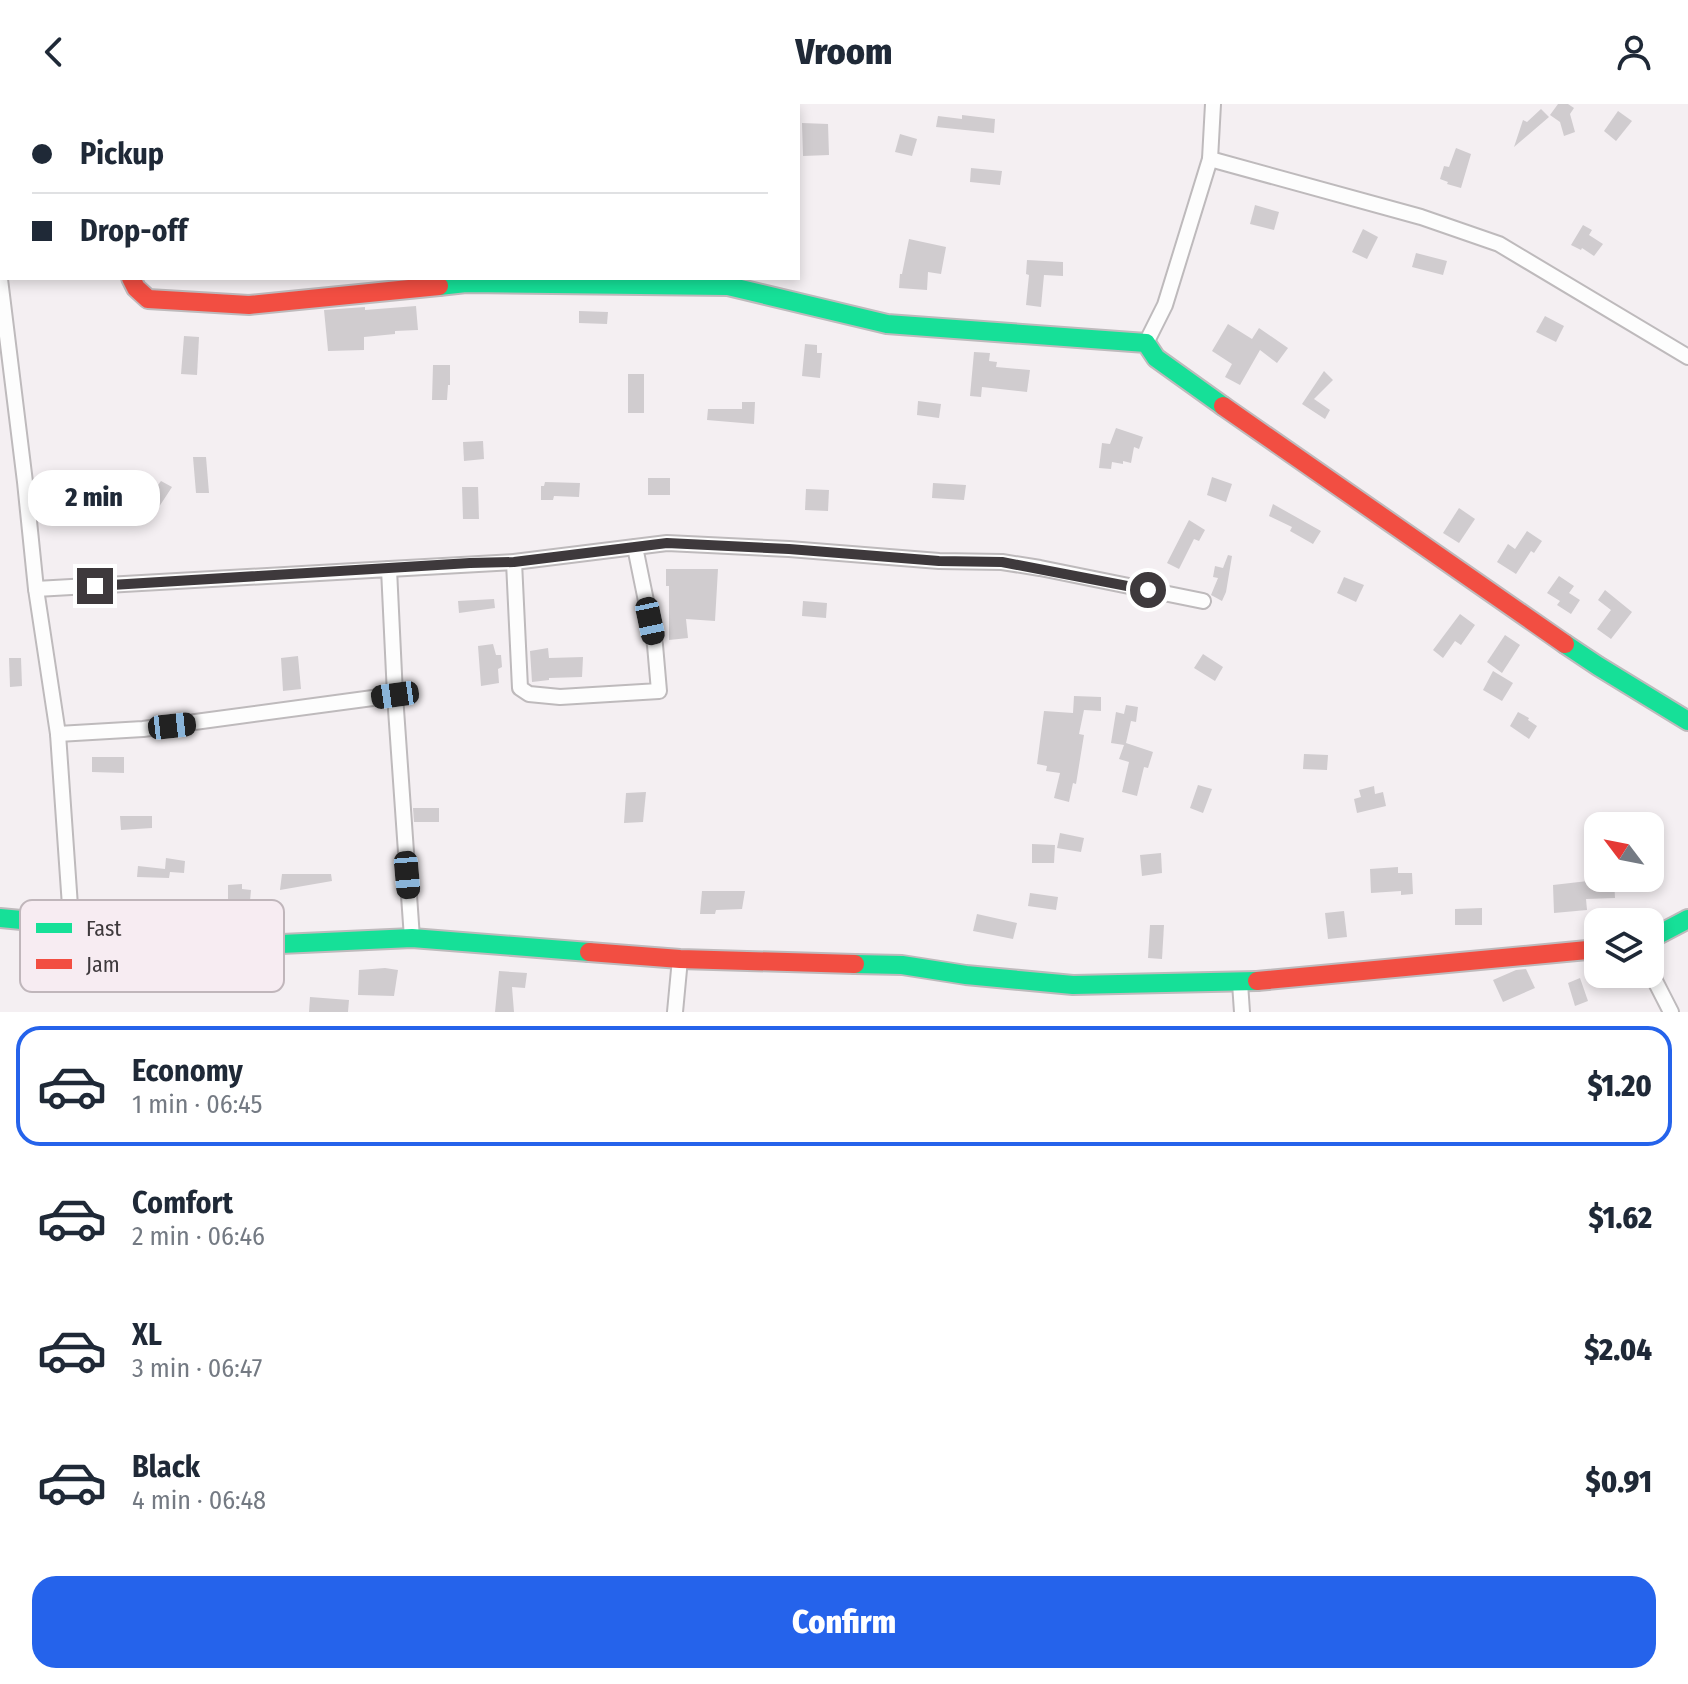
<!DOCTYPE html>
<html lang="en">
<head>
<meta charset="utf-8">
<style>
  :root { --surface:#fff; --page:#f6f6f7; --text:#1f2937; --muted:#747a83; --line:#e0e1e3; --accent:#2563eb }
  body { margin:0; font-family:"Fira Sans Condensed",sans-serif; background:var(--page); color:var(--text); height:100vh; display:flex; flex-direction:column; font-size:30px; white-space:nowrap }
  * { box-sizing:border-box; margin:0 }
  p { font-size:26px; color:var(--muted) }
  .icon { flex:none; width:44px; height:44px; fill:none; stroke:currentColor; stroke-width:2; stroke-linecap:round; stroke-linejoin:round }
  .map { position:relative; height:908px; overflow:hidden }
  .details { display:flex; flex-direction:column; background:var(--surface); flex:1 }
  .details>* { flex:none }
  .top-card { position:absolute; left:0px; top:0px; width:800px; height:176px; box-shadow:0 4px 12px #0003; display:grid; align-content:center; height:176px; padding:0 32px; background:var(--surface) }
  .needle { width:52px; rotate:302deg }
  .tools { position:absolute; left:1584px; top:708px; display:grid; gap:16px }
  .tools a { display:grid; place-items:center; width:80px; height:80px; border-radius:16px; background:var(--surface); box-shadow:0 4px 12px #0003; font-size:40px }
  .end { position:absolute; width:36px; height:36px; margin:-18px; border:10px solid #3e393c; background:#fff; box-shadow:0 0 0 4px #fff }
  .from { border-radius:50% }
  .bubble { position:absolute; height:56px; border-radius:24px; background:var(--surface); box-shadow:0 4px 12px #0003; font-size:26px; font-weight:800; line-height:56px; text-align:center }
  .car { position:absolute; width:24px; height:48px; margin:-24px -12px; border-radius:10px; box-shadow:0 0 6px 2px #0007; background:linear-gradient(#222 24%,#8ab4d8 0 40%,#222 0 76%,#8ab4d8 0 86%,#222 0) }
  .top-card b { display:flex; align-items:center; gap:28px; height:76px; font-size:30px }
  .top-card b+b { border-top:2px solid var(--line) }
  .top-card i { width:20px; height:20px; background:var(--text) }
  ul { padding:14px 0 0; list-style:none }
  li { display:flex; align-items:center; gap:24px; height:120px; margin:0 16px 12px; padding:0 16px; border:4px solid transparent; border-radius:24px }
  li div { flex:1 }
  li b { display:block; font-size:30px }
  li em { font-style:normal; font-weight:800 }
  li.selected { border-color:var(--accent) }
  li>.icon { width:72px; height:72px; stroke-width:1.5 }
  .cta { display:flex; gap:16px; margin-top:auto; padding:16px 32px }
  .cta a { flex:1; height:92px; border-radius:24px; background:var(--accent); color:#fff; font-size:32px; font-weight:800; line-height:92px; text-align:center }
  header { display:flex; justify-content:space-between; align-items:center; height:104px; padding:0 32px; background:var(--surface); font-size:36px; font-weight:800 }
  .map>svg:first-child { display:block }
</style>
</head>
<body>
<header><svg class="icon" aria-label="back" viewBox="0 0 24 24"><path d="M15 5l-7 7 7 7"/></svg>Vroom<svg class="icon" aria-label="person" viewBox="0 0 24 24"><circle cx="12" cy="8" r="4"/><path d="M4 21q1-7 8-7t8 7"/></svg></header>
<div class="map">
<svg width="1688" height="908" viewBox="0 0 1688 908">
  <rect width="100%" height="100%" fill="#f4eff2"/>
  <!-- building -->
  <g fill="#d0cccf">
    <polygon points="1558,0 1568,0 1574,4 1570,10 1575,28 1564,32 1560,18 1550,11"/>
    <polygon points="1541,5 1549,13 1514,43 1523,16 1527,18"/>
    <polygon points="1618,7 1632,17 1616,37 1604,27"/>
    <polygon points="962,11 995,15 994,29 936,23 938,12 962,15"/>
    <polygon points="802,19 828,20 829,51 803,52"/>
    <polygon points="900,30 917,35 912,52 895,48"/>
    <polygon points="1456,44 1471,50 1461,84 1447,80 1448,78 1440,75 1444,62 1449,63"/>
    <polygon points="971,64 1002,67 1000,81 970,78"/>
    <polygon points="1255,101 1279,108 1274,126 1250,120"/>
    <polygon points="1583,121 1592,126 1589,131 1603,140 1594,152 1582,144 1581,146 1571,141"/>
    <polygon points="1363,125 1378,133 1367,155 1352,148"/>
    <polygon points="909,135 946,143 941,170 928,168 927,186 899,184 900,170 902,170"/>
    <polygon points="1416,149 1447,157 1443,171 1412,163"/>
    <polygon points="1027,156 1063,158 1063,172 1044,171 1041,203 1026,201 1029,171 1026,170"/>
    <polygon points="416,202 418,226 395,227 395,230 364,233 364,246 328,247 324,206 365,203 365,206"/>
    <polygon points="579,207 608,208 607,220 579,219"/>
    <polygon points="1545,212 1564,222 1556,238 1536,228"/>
    <polygon points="1228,220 1252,235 1259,224 1288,244 1277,259 1260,246 1240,281 1225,273 1232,260 1212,247"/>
    <polygon points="184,232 199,233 197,271 181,270"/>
    <polygon points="805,240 817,241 817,249 822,249 820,274 802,272"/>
    <polygon points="974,248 990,249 989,257 997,258 996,263 1030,266 1027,288 982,283 981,293 970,292"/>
    <polygon points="433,261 450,261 450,281 448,281 447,296 432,296"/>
    <polygon points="1324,267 1333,276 1314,295 1330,306 1325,315 1302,300"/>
    <rect x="628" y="270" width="16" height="39"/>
    <polygon points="918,297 941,300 939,314 917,311"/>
    <polygon points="742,298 755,298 754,320 707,316 708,305 742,305"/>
    <polygon points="1116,324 1143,333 1139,345 1134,343 1131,359 1123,357 1123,360 1112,358 1111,365 1099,364 1102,339 1110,340"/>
    <polygon points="483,337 484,355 464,357 463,338"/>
    <polygon points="193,353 206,353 209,389 196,389"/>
    <polygon points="1212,373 1232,380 1226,398 1207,391"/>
    <rect x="648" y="374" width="22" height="17"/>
    <polygon points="161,377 172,383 153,412 139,404 152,381 158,381"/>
    <polygon points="545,378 580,379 579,393 554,392 553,396 541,396 541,382 544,382"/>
    <polygon points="933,379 966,381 964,396 932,394"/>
    <polygon points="462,383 478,383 479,415 463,415"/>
    <polygon points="806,385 829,386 828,407 805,406"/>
    <polygon points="1273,400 1321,427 1313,440 1290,427 1292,423 1269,412"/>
    <polygon points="1459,404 1475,415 1459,439 1443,429"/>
    <polygon points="1189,416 1205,426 1199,437 1194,435 1179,465 1167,459"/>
    <polygon points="1527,427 1542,437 1534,449 1531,447 1516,470 1497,458 1508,440 1515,445"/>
    <polygon points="1228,451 1232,452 1226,488 1222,497 1211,491 1218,474 1213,473 1215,462 1223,464"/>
    <polygon points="666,465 718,465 715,517 686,515 688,534 669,536 669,482 666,482"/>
    <polygon points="1559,472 1574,482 1569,489 1580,496 1571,510 1557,501 1560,497 1547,489"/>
    <polygon points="1344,473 1364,481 1356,498 1337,489"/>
    <polygon points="1605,486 1632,508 1611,535 1597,525 1611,506 1598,496"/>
    <polygon points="494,495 495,504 459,509 458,497"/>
    <polygon points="803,497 827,499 826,514 802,512"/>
    <polygon points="1460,510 1475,521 1461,541 1455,537 1443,554 1433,546"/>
    <polygon points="1505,531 1520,541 1502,569 1487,558"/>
    <polygon points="493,540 496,551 501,551 502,563 498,565 499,579 481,582 478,542"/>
    <polygon points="548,544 549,554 583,553 582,573 549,574 549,576 532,578 530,547"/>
    <polygon points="1203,550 1223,563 1215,577 1194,564"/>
    <polygon points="298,552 301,585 283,587 281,554"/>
    <polygon points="9,554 21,554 22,582 10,583"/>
    <polygon points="1493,567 1513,579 1502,597 1483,586"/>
    <polygon points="1074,592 1101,593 1101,607 1084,606 1079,630 1084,631 1076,680 1073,679 1069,698 1054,694 1060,669 1046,667 1047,662 1037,660 1044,607 1073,609"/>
    <polygon points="1126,601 1138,603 1136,618 1131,617 1126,639 1153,648 1148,664 1144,663 1137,692 1122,688 1129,658 1119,655 1124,641 1111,639 1116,608 1124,610"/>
    <polygon points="1518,608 1529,614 1528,616 1537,622 1529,635 1510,622"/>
    <polygon points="1304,650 1328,651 1327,666 1303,665"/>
    <polygon points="92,653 124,653 124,669 92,668"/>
    <polygon points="1198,681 1212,685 1203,709 1190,704"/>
    <polygon points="1374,682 1375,690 1383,688 1386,702 1357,709 1354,695 1361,693 1359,686"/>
    <polygon points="646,688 643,718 624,719 626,689"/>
    <polygon points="413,704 439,704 439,718 414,718"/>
    <polygon points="120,712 152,712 152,724 121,726"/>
    <polygon points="1060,729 1084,734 1081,748 1057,744"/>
    <polygon points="1032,740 1055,741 1054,759 1032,759"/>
    <polygon points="1161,749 1162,769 1142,772 1140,751"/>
    <polygon points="166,754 185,757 184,769 170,768 169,774 137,773 138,762 165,765"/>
    <polygon points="1398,763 1398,769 1412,769 1413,790 1401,791 1401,787 1371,789 1370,765"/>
    <polygon points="282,770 331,770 332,777 280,786"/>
    <polygon points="1614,774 1615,794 1586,795 1587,806 1554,809 1553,781"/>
    <polygon points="242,780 242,785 251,786 250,797 228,797 228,781"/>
    <polygon points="702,787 745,787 742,805 716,806 715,810 700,810"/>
    <polygon points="1030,789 1058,793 1056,806 1028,802"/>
    <polygon points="1482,804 1482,821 1455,821 1455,805"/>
    <polygon points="1344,807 1347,833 1328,835 1325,809"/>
    <polygon points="977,810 1017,819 1013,835 973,827"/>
    <polygon points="1150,821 1164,821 1162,855 1148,854"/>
    <polygon points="385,864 398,866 394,892 358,891 359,866"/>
    <polygon points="1526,865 1535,884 1503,898 1493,876 1516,866"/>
    <polygon points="499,867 527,869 525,884 512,883 514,908 495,908"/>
    <polygon points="1580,874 1588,897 1575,902 1568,879"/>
    <polygon points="310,893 349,896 348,908 309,908"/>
  </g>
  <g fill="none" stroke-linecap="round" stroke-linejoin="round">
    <defs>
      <g id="street">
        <polyline points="1213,0 1210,55 1421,113 1499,140 1688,253"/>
        <polyline points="137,2 137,0"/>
        <polyline points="0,175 25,378 36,485 58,630 70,802 64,825"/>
        <polyline points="1146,239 1165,201 1210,55"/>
        <polyline points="514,458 520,584 529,590 560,593 659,587 655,541 635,443"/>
        <polyline points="389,465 514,458 667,439 789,445 939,457 1002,458 1040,464 1203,497"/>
        <polyline points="36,485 389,465 395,591 143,625 58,630"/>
        <polyline points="395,591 412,834"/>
        <polyline points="1650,867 1671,908"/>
        <polyline points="1240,879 1242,908"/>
        <polyline points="675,908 680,855"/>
      </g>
      <g id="fast">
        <polyline points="439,182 466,179 728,182 887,220 1146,239 1156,254 1223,302"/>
        <polyline points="1565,540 1598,562 1688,617"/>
        <polyline points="0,814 32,817 64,825 94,838 131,847 412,834 589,848"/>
        <polyline points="1650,835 1688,815"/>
        <polyline points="855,860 902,861 966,871 1073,881 1257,877"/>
      </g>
      <g id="jam">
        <polyline points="131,174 136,184 148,195 249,201 439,182"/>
        <polyline points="1223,302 1565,540"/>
        <polyline points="589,848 680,855 855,860"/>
        <polyline points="1257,877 1598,845"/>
      </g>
    </defs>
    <!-- street casing -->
    <use href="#street" stroke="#bebabc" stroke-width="18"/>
    <!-- fast casing -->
    <use href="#fast" stroke="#bebabc" stroke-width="22"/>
    <!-- jam casing -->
    <use href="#jam" stroke="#bebabc" stroke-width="22"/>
    <!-- street -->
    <use href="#street" stroke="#fdfdfd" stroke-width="14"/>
    <!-- fast -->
    <use href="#fast" stroke="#16e098" stroke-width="18"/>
    <!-- jam -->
    <use href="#jam" stroke="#f24e42" stroke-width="18"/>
  </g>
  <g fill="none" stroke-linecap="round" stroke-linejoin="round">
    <!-- route -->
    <polyline stroke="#3e393c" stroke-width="10" points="95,482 470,459 514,458 667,439 789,445 939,457 1002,458 1148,486"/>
  </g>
  <!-- legend -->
  <rect x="20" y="796" width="264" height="92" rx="12" fill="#f7ecf2" stroke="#c0b6bb" stroke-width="2"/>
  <rect x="36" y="819" width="36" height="10" fill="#16e098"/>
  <rect x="36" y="855" width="36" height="10" fill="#f24e42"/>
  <g font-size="22" fill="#3e393c">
    <text x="86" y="832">Fast</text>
    <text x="86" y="868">Jam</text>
  </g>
</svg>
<div class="tools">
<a><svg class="needle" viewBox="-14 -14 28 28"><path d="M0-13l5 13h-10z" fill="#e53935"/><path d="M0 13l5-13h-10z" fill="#747a83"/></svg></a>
<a><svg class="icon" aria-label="layers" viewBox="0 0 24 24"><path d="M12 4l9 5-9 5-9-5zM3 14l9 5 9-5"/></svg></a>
</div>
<i class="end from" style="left:1148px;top:486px"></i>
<i class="end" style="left:95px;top:482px"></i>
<div class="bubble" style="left:28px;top:366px;width:132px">2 min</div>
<i class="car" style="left:650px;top:517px;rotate:168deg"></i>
<i class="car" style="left:395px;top:591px;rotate:262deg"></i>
<i class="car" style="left:172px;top:622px;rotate:84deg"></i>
<i class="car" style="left:407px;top:771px;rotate:175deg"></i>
<div class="top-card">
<b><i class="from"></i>Pickup</b>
<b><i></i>Drop-off</b>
</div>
</div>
<section class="details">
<ul>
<li class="selected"><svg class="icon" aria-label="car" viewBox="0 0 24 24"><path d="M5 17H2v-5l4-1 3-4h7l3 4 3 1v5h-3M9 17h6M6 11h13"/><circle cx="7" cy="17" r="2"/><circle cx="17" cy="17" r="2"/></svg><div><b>Economy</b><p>1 min · 06:45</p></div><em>$1.20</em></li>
<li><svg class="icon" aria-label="car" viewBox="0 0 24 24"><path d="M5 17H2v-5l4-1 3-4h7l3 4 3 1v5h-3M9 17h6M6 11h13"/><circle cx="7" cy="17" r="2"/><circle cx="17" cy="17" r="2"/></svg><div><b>Comfort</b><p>2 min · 06:46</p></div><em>$1.62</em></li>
<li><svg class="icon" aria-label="car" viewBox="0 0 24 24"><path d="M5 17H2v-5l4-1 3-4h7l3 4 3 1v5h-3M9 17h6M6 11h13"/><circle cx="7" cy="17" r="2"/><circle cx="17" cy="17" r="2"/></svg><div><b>XL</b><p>3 min · 06:47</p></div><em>$2.04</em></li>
<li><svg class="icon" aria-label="car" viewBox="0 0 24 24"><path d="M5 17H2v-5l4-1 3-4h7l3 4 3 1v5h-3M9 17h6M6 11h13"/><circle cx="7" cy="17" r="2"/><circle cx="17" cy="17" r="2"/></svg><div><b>Black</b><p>4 min · 06:48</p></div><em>$0.91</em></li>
</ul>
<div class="cta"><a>Confirm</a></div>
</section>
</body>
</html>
